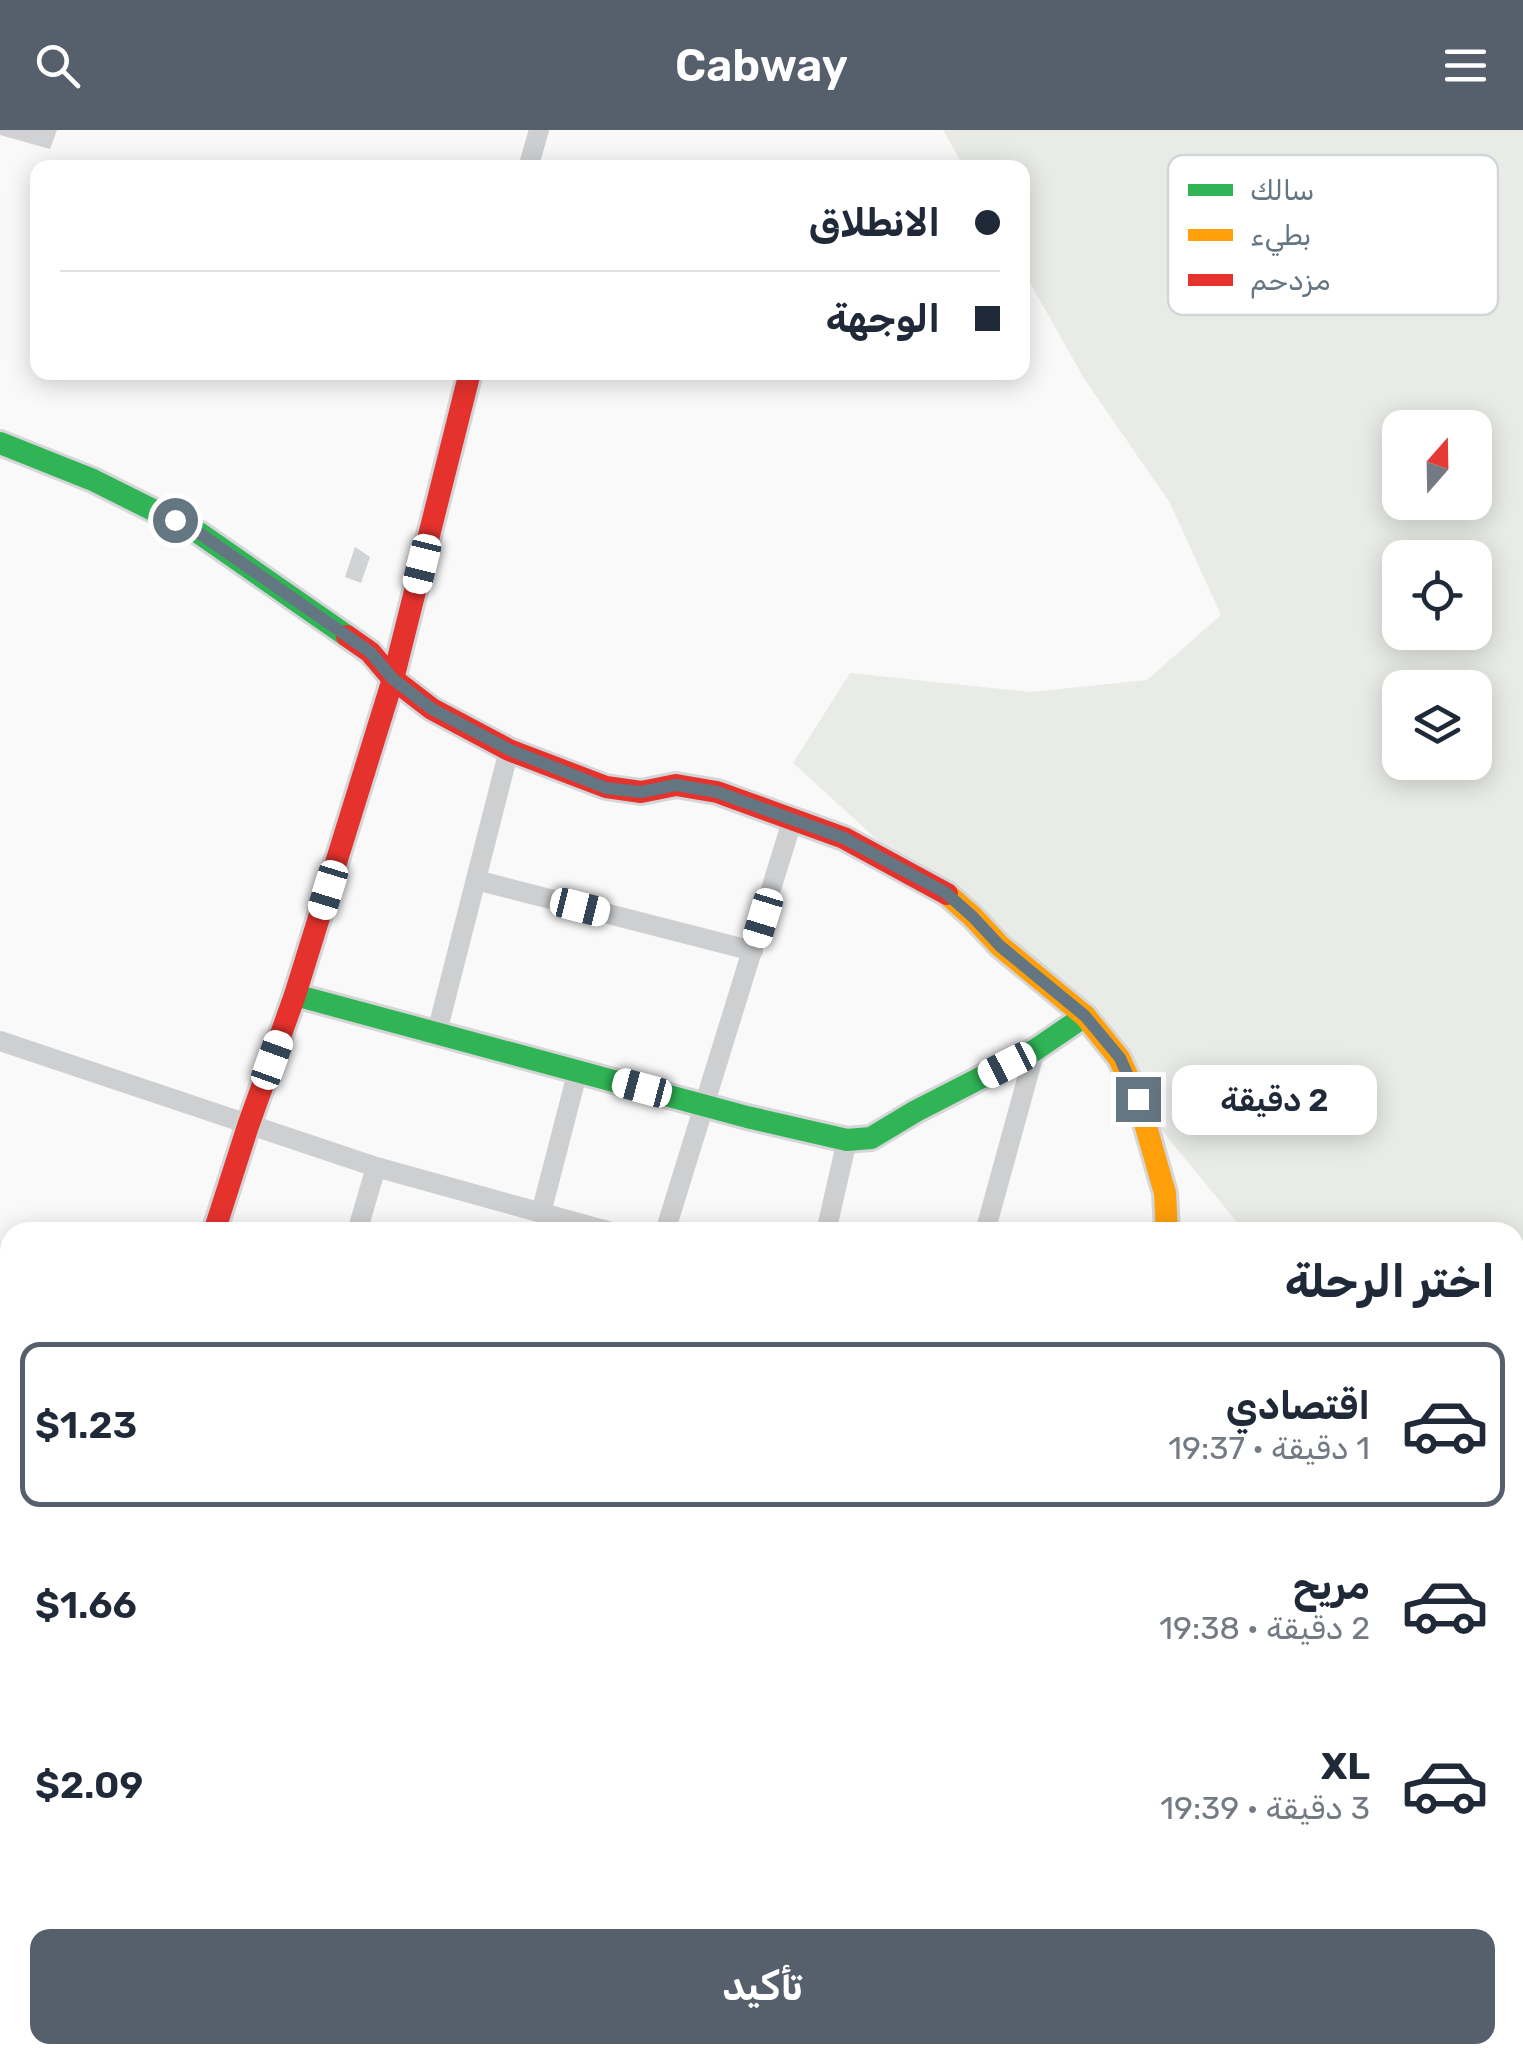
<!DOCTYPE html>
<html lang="ar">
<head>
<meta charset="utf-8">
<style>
  :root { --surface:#fff; --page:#f6f6f7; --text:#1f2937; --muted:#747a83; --line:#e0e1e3; --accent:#56606c }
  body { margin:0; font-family:Rubik,"Noto Sans Arabic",sans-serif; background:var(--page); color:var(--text); direction:rtl; height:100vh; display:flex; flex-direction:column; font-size:38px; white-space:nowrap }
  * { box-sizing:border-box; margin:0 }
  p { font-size:32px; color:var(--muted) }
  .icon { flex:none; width:55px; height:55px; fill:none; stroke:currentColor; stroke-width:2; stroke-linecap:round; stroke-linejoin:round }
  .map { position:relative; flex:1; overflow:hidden; direction:ltr }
  .sheet { position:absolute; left:0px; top:1092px; width:1525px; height:842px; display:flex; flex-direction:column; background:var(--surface); border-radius:30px 30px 0 0; box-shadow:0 5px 25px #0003; direction:rtl }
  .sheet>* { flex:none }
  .hud { position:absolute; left:30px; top:30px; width:1000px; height:220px; border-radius:20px; box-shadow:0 5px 25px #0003; direction:rtl; display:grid; align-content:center; height:220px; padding:0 30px; background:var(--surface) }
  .needle { width:65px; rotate:20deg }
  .tools { position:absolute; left:1382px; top:280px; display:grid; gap:20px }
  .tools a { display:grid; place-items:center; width:110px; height:110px; border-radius:20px; background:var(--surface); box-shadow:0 5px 25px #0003; font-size:50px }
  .end { position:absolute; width:45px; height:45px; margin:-22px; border:12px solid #657683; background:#fff; box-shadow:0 0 0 5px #fff }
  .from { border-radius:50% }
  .bubble { position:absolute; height:70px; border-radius:20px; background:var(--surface); box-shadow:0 5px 25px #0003; font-size:32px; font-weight:600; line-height:70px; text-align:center; direction:rtl }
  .car { position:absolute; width:30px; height:60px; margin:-30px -15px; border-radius:12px; box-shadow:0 0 8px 2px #0007; background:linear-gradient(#fff 24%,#345 0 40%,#fff 0 76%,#345 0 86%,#fff 0) }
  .hud b { display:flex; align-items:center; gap:35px; height:95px; font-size:38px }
  .hud b+b { border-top:2px solid var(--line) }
  .hud i { width:25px; height:25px; background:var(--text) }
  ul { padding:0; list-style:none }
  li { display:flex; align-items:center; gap:30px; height:165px; margin:0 20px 15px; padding:0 10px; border:5px solid transparent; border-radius:20px }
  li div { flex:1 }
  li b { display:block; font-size:38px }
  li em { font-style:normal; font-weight:600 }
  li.on { border-color:var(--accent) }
  li>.icon { width:90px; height:90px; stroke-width:1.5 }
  h2 { padding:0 30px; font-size:45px; line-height:120px }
  .primary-button { display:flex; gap:20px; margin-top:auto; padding:20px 30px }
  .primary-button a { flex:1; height:115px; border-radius:20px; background:var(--accent); color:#fff; font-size:40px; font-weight:600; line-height:115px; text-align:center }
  header { display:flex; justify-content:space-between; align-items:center; height:130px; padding:0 30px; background:var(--accent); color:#fff; font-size:45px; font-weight:600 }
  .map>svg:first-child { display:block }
</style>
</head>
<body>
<header><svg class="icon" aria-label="menu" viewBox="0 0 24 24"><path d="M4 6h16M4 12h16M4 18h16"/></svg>Cabway<svg class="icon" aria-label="search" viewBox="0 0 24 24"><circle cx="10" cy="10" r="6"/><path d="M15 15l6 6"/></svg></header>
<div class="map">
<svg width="1523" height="1934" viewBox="0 0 1523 1934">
  <rect width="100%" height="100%" fill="#f9f9f9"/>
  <!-- green -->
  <path fill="#e8ebe6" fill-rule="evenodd" d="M943,0h580v1934h-165l2,-7 -4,-2h159v-823h-270l-184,-225 -268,-244 57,-90 180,19 117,-12 74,-65 -51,-112 -87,-126 -60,-107 -1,-102 -58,-1zM1400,298h75v74h-75zM1400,428h75v74h-75zM1400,558h75v74h-75z"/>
  <!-- building -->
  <g fill="#d0d2d3">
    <polygon points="0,0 57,0 50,19 0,5"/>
    <polygon points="355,417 370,427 361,453 345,447"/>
  </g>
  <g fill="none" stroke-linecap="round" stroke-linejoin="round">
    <defs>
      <g id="fast">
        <polyline points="0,313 93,350 199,403 347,506"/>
        <polyline points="295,865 747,987 847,1010 871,1008 916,981 1035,920 1085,886"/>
      </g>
      <polyline id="slow" points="947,764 973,787 1000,816 1085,886 1119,928 1138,969 1165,1063 1167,1102"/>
      <g id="jam">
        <polyline points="347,506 370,522 393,549 432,579 509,620 606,657 641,662 676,655 717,662 844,708 947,764"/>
        <polyline points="214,1102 248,996 295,865 393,549 470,242"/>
      </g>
    </defs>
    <!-- fast casing -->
    <use href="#fast" stroke="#d5d6d7" stroke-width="28"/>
    <!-- slow casing -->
    <use href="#slow" stroke="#d5d6d7" stroke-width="28"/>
    <!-- jam casing -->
    <use href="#jam" stroke="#d5d6d7" stroke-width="28"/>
    <!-- street -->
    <g stroke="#cecfd0" stroke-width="20">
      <polyline points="528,38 539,0"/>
      <polyline points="476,750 753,821"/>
      <polyline points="437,902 509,620"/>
      <polyline points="0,911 376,1037 611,1102"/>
      <polyline points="541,1083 578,940"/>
      <polyline points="357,1102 376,1037"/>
      <polyline points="665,1102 793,688"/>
      <polyline points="826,1102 847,1010"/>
      <polyline points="985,1102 1035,920"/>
      <polyline points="0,1340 10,1349"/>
      <polyline points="0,1412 10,1414"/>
      <polyline points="0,1596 10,1601"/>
      <polyline points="1515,1654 1523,1654"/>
      <polyline points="1515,1693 1523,1703"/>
      <polyline points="0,1749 10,1719"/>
      <polyline points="0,1858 10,1859"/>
      <polyline points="302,1925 334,1934"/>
      <polyline points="692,1925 693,1934"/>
      <polyline points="881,1934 884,1925"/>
    </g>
    <!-- fast -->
    <use href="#fast" stroke="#30b455" stroke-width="22"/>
    <!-- slow -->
    <use href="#slow" stroke="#ff9f0a" stroke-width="22"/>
    <!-- jam -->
    <use href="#jam" stroke="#e5322d" stroke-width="22"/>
  </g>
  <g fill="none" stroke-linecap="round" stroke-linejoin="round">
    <!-- route -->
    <polyline stroke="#657683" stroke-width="12" points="175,390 199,403 370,522 393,549 432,579 510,620 606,658 641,662 676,655 717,662 844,708 946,763 973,787 1000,816 1085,886 1120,928 1138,969"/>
  </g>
  <!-- legend -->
  <rect x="1168" y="25" width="330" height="160" rx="15" fill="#fff" stroke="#d1d6da" stroke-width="2.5"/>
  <rect x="1188" y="54" width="45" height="12" fill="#30b455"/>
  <rect x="1188" y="99" width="45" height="12" fill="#ff9f0a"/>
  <rect x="1188" y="144" width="45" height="12" fill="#e5322d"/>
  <g font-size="28" fill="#657683">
    <text x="1250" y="70">سالك</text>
    <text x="1250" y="115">بطيء</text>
    <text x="1250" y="160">مزدحم</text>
  </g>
</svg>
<div class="tools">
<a><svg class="needle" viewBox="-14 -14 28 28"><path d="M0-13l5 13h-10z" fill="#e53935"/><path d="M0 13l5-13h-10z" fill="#747a83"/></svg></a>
<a><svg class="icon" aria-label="locate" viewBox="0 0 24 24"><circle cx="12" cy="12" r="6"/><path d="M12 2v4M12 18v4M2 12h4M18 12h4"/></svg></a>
<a><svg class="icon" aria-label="layers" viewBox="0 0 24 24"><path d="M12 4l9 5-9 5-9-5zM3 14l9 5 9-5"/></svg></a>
</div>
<i class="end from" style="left:175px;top:390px"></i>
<i class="end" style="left:1138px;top:969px"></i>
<div class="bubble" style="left:1172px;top:935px;width:205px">2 دقيقة</div>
<i class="car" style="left:422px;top:434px;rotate:194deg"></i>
<i class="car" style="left:328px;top:760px;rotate:197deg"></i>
<i class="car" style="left:580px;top:777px;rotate:104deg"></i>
<i class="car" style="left:763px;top:788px;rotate:197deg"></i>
<i class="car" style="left:272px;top:930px;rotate:20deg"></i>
<i class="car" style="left:1007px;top:935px;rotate:243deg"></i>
<i class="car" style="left:642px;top:958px;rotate:285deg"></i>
<div class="hud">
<b><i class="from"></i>الانطلاق</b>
<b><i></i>الوجهة</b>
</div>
<section class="sheet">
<h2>اختر الرحلة</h2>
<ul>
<li class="on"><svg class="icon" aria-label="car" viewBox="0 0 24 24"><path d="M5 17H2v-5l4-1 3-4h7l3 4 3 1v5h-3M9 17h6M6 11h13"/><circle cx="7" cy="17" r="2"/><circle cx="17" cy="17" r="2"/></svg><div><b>اقتصادي</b><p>1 دقيقة · 19:37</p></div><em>$1.23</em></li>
<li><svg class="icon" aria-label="car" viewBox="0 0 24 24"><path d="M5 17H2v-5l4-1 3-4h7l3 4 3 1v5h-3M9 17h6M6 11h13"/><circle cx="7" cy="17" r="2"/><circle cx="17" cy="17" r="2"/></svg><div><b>مريح</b><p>2 دقيقة · 19:38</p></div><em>$1.66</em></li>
<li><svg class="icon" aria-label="car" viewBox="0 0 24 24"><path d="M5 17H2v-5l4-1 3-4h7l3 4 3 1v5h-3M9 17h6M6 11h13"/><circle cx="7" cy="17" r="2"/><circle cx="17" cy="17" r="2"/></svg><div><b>XL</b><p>3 دقيقة · 19:39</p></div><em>$2.09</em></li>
</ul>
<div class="primary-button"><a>تأكيد</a></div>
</section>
</div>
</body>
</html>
